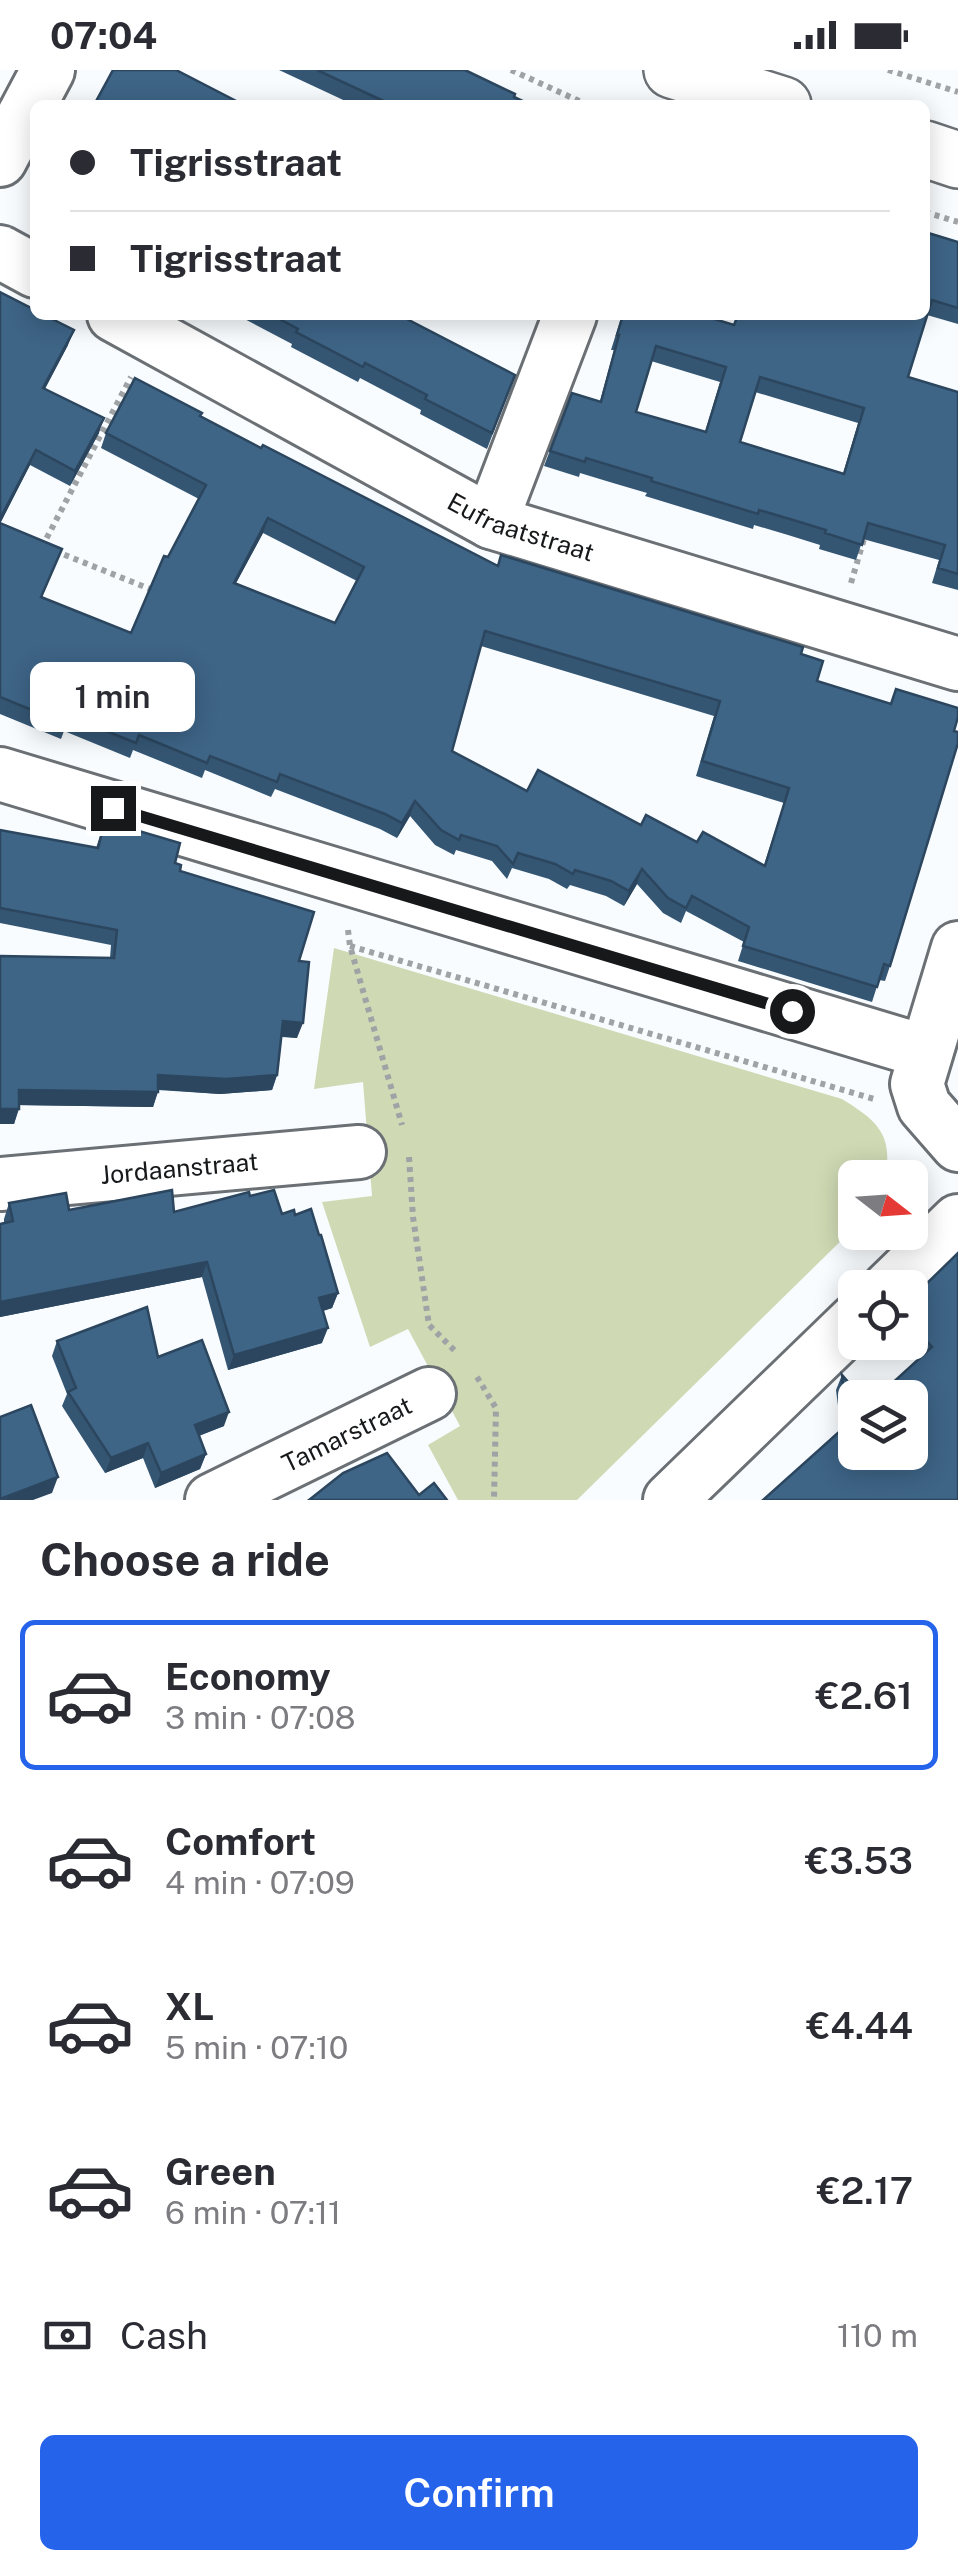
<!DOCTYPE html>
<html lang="en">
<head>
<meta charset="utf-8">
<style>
  :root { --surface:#fff; --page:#f7f7f7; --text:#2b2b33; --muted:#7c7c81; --line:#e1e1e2; --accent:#2563eb }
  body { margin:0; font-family:"Public Sans",sans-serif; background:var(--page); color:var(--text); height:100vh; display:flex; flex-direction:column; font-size:38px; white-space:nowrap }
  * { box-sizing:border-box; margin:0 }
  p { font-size:32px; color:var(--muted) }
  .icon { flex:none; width:55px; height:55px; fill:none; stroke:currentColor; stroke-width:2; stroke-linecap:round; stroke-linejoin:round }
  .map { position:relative; height:1430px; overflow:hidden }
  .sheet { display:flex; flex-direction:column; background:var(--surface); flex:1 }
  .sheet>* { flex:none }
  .guide { position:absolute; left:30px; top:30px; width:900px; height:220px; border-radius:15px; box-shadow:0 5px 25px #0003; display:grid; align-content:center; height:220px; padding:0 40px; background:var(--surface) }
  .needle { width:65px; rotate:107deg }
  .controls { position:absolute; left:838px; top:1090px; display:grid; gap:20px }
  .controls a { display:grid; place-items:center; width:90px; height:90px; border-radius:15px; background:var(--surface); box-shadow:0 5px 25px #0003; font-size:50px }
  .end { position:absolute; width:45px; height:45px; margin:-22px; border:12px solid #16181a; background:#fff; box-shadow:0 0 0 5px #fff }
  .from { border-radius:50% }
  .bubble { position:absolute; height:70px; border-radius:15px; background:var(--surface); box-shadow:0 5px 25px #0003; font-size:32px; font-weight:600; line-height:70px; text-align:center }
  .guide b { display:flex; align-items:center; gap:35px; height:95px; font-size:38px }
  .guide b+b { border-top:2px solid var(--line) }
  .guide i { width:25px; height:25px; background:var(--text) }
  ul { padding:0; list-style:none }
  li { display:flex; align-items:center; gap:30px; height:150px; margin:0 20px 15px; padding:0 20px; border:5px solid transparent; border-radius:15px }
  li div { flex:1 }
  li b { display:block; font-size:38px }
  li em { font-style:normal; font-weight:600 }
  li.selected { border-color:var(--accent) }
  li>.icon { width:90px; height:90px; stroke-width:1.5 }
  h2 { padding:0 40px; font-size:45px; line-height:120px }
  .pay { display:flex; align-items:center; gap:25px; height:110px; padding:0 40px; font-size:38px }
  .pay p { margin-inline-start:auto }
  .button { display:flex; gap:20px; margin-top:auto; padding:20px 40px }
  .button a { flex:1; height:115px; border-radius:15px; background:var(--accent); color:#fff; font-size:40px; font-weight:600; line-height:115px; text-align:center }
  .status { display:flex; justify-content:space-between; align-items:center; height:70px; padding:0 50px; background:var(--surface); direction:ltr }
  .status svg { height:28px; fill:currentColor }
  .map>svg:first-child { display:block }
</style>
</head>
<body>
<div class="status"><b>07:04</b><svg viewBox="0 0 49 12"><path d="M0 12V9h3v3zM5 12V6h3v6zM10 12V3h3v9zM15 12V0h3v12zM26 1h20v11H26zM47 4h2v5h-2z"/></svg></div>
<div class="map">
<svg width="958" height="1430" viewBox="0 0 958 1430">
  <rect width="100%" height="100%" fill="#f8fcff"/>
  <!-- green -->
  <path fill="#cfdab4" d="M334,878l508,151c34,21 52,35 43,78l-30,1v49l-278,273h-119l-30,-55 32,-19 -52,-97 -38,18 -48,-145 50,-6 -9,-114 -49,7z"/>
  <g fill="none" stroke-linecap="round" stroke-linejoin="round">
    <defs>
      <g id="street">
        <polyline points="0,90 48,0"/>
        <polyline points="0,182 35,201"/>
        <path id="s1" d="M114,245l377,207 467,142"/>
        <polyline points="491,452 570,245"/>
        <path d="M0,704c308,94 618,184 926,278"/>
        <polyline points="958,878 917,1014 924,1036 958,1075"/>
        <path id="s2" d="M0,1114l359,-32"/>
        <polyline points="889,1218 958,1151"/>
        <path id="s3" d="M212,1430l217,-106"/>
        <polyline points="670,1430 855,1251"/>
      </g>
      <g id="secondary">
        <polyline points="672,0 783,35"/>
        <polyline points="925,79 958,90"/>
      </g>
    </defs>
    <!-- street casing -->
    <use href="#street" stroke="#6b7075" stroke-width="58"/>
    <!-- secondary casing -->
    <use href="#secondary" stroke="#6b7075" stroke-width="60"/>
    <!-- path -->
    <g stroke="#a0a3a5" stroke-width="6" stroke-dasharray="5 5" stroke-linecap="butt">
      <polyline points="511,0 588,35"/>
      <polyline points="888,0 958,22"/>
      <polyline points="925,142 958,152"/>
      <polyline points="42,477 131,307"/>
      <polyline points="55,481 155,521"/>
      <polyline points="851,513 866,462"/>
      <polyline points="348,860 350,876 402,1055"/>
      <polyline points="350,876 874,1029"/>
      <polyline points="409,1087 413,1147 429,1255 456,1282"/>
      <polyline points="477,1307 496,1338 494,1430"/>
    </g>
    <!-- street -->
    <use href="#street" stroke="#fff" stroke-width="52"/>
    <!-- secondary -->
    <use href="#secondary" stroke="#fff" stroke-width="55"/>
  </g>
  <!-- wall -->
  <g fill="#355673" fill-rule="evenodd">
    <polygon points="279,0 465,0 531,35 354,35"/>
    <path d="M958,172v82l-31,-9 -19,62 50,15v198l-26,-7 7,-23 -76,-21 -7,21 -37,-11 1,-4 -32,-10 -34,-10 -1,4 -108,-33 2,-3 -34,-10 -33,-10 -1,4 -35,-11 28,-73 28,8 14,-51h-3l11,-35h79l33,10 3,-10h188zM651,291l69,21 -15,50 -69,-20zM755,322l103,31 -15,51 -103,-32z"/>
    <path d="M0,222l68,53 -23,44 54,44 -29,53 -40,-21 -30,58 56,41 -14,33 89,36 68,-134 -98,-51 5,-15 94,-17 61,32 236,117 304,89 16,27 74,23 5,-15 -6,277 -5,15 -6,-1 -7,22 -134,-41 6,-19 -58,-31 -5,12 -18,-10 -26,-29 -13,22 -18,-10 -36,-11 -3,4 -18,-10 -37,-11 -5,11 -15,-18 -36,-11 -2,5 -19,-10 -25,-29 -13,22 -17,-9 -105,-40 -4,8 -66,-27 -3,8 -69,-28 -3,8 -66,-27 -3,8 -61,-25zM263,463l94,48 -22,42 -99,-40zM481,576l233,70 -18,60 88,27 -20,62 -67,-23 -170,-51 -75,-40z"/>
    <polygon points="237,245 399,245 515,305 487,379 420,344 421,340 360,308 358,312 291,277 292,274"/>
    <polygon points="105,751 175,793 180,801 299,891 297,968 282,967 277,1005 272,1020 220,1024 158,1020 153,1037 19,1035 14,1054 0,1054 0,886 110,888 111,875 0,853 0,760 96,778"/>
    <polygon points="250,1126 282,1144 295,1145 338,1223 332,1238 323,1241 322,1273 228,1300 202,1207 0,1247 0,1154 4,1153 4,1149 9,1133 69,1140 174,1142"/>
    <polygon points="958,1183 958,1430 763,1430 841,1359 836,1320 842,1305 862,1328 855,1328 855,1382 910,1382 910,1328 876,1328 921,1286 909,1272 910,1272 910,1227 915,1225"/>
    <polygon points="57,1271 158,1287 224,1356 199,1366 206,1384 200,1399 155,1418 143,1388 105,1403 62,1336 67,1324 52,1286"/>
  </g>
  <!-- shaded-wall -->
  <g fill="#2b465e">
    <polygon points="74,260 68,275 37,333 43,318"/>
    <polygon points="104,348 99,363 70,416 75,401"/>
    <polygon points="36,380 30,395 0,454 0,449"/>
    <polygon points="268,448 263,463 228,528 234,513"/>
    <polygon points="415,731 410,746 397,768 402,753"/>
    <polygon points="642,799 637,814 624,836 629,821"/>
    <polygon points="283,951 303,953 297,968 278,966"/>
    <polygon points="158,1005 277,1005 272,1020 220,1024 153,1019"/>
    <polygon points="19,1020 158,1022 153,1037 14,1035"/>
    <polygon points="0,1039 19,1039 14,1054 0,1054"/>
    <polygon points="207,1192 202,1207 0,1247 0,1232"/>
    <polygon points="338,1223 332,1238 313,1244 319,1228"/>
    <polygon points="328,1258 322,1273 228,1300 234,1285"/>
    <polygon points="229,1342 224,1356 190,1369 195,1355"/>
    <polygon points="148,1373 143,1388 105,1403 111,1388"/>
    <polygon points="206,1384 200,1399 155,1418 161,1403"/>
    <polygon points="58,1407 52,1423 33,1430 0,1430"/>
  </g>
  <!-- building -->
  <g fill="#3e6486" stroke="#2b465e" stroke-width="2.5" fill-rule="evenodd">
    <polygon points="113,0 176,0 244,35 94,35"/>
    <polygon points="317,0 465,0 515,24 514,27 531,35 392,35"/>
    <path d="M925,162l33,10v66l-26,-8 -24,77 50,15v182l-20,-6 7,-23 -77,-22 -6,22 -37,-12 1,-3 -33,-10 -34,-10 -1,4 -107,-33 1,-3 -66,-20 -1,4 -35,-11 22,-58 29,9 18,-67h-2l6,-20h78l33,10 4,-10h187zM656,276l70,21 -20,65 -70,-20zM760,307l104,31 -20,66 -104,-32z"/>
    <polygon points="0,222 35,240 35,245 44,245 74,260 43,318 104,348 75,401 36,380 0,449"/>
    <polygon points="272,245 399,245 515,305 492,363 425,329 427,325 365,293 363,297 296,262 298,259"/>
    <path d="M135,308l67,35 -2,3 61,32 2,-3 235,121 3,-11 302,92 -2,7 22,7 -6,20 74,23 5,-15 62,19v9l-4,14 4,1v11l-68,223 -6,-2 -7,23 -134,-41 6,-19 -57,-31 -6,12 -18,-10 -26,-29 -13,22 -18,-10 -36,-11 -2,4 -18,-10 -37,-11 -5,11 -16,-18 -36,-11 -2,5 -18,-10 -26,-29 -13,22 -17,-9 -105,-40 -3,8 -67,-26 -3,7 -68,-28 -3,8 -67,-27 -3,8 -66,-27v-174l62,26 -21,48 90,36 33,-77 4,1 38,-72 -100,-52zM268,448l96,49 -29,56 -101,-40zM485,561l235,70 -18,60 87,27 -24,78 -62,-34 -6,10 -51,-27 -5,10 -103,-55 -11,21 -75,-40z"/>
    <polygon points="105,751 180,773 175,793 181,795 180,801 314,842 299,891 309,892 303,953 283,951 277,1005 226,1009 158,1005 158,1022 19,1020 19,1039 0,1039 0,886 114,888 117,860 0,838 0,760 98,778"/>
    <polygon points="172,1120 174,1142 249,1122 250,1126 274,1120 282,1144 294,1140 295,1145 311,1139 319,1165 321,1165 338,1223 319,1228 328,1258 234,1285 207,1192 0,1232 0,1154 13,1151 9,1133 66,1123 69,1140"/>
    <polygon points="958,1183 958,1430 763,1430 848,1354 842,1305 862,1328 855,1328 855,1382 910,1382 910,1328 876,1328 932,1277 910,1253 910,1227 915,1225"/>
    <polygon points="147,1237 158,1287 202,1270 229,1342 195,1355 206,1384 161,1403 148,1373 111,1388 68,1322 76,1318 57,1271"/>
    <polygon points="31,1335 58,1407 0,1429 0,1347"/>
    <polygon points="387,1383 419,1425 434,1413 447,1430 309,1430 343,1403"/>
  </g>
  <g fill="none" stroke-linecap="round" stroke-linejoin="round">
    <!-- route -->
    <polyline stroke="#16181a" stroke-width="12" points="113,738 792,941"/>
  </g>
  <g text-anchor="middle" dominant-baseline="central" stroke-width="10" stroke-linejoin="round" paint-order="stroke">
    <!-- street labels -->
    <g font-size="25" fill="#16181a" stroke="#fff">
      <text stroke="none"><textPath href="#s1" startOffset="460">Eufraatstraat</textPath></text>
      <text stroke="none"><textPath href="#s2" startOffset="180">Jordaanstraat</textPath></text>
      <text stroke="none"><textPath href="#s3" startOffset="150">Tamarstraat</textPath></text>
    </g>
  </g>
</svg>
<div class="controls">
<a><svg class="needle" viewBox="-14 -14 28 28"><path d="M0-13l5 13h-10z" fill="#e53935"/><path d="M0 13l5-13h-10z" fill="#7c7c81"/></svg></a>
<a><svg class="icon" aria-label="locate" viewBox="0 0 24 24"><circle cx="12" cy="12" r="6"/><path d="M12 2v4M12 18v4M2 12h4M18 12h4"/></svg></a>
<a><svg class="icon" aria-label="layers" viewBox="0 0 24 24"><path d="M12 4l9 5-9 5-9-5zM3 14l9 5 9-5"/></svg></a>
</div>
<i class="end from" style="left:792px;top:941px"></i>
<i class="end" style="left:113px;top:738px"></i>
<div class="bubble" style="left:30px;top:592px;width:165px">1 min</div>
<div class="guide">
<b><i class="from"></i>Tigrisstraat</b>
<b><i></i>Tigrisstraat</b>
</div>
</div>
<section class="sheet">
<h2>Choose a ride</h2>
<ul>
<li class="selected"><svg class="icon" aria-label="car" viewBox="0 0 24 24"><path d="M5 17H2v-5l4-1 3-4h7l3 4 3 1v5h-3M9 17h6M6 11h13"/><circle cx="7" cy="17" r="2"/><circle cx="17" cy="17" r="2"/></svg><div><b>Economy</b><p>3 min · 07:08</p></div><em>€2.61</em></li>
<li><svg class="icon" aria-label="car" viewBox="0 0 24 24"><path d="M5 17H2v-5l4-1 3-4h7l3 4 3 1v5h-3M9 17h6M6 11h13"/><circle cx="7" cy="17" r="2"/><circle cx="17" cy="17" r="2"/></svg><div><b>Comfort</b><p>4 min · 07:09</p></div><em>€3.53</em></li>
<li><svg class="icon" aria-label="car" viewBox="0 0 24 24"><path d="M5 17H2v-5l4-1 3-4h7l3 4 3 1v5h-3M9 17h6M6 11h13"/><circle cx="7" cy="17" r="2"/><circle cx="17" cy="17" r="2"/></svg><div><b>XL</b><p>5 min · 07:10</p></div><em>€4.44</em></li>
<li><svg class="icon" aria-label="car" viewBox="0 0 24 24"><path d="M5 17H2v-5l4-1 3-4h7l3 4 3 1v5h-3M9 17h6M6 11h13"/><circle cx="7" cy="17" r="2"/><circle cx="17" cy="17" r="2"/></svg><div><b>Green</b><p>6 min · 07:11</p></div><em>€2.17</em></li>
</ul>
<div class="pay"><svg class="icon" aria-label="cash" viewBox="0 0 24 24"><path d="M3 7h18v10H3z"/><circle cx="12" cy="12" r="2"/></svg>Cash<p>110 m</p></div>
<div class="button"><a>Confirm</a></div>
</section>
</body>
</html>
